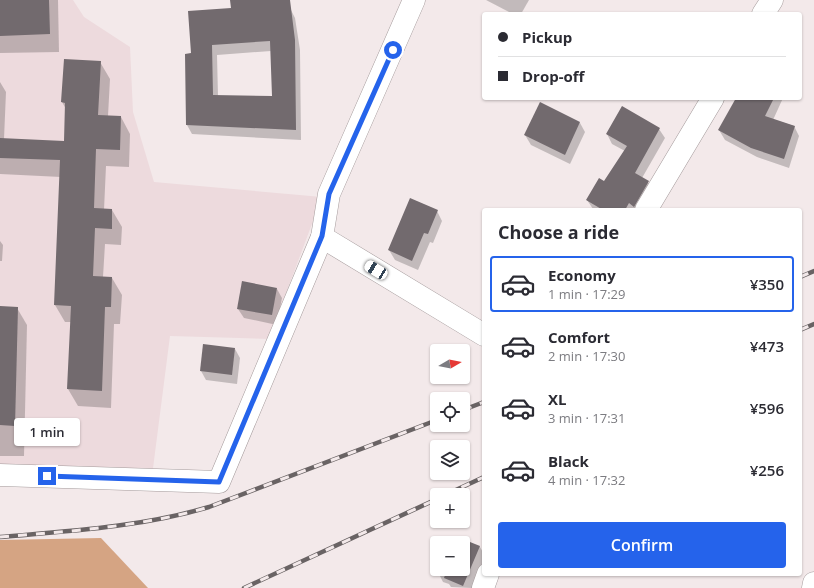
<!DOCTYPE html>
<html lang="en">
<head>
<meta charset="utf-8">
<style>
  :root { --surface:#fff; --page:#f7f7f7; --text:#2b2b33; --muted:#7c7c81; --line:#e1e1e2; --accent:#2563eb }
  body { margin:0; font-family:"Open Sans",sans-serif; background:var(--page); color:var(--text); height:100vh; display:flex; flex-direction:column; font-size:15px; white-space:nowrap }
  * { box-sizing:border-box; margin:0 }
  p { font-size:13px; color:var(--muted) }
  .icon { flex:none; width:22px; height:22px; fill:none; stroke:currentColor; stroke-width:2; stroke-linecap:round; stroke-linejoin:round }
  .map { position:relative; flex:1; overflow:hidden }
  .sheet { position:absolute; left:482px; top:208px; width:320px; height:368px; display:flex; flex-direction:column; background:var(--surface); border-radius:4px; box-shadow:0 1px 3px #0004 }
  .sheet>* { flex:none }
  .top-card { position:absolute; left:482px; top:12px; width:320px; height:88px; border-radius:4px; box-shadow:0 1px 3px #0004; display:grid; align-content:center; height:88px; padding:0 16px; background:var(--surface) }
  .needle { width:26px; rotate:80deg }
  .buttons { position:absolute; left:430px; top:344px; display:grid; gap:8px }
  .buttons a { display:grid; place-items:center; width:40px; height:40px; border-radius:4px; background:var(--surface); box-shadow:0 1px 3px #0004; font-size:20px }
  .end { position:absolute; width:18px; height:18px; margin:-9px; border:5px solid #2563eb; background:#fff; box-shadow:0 0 0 2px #fff }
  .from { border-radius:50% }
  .bubble { position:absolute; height:28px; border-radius:4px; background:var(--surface); box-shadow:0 1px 3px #0004; font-size:13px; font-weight:600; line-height:28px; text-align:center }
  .car { position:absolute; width:12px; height:24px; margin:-12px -6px; border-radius:5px; box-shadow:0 0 3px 1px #0007; background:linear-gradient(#fff 24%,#345 0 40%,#fff 0 76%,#345 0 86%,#fff 0) }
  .top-card b { display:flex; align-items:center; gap:14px; height:38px; font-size:15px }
  .top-card b+b { border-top:1px solid var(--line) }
  .top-card i { width:10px; height:10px; background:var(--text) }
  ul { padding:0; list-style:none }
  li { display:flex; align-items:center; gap:12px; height:56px; margin:0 8px 6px; padding:0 8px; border:2px solid transparent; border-radius:4px }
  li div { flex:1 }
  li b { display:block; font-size:15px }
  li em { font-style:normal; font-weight:600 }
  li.on { border-color:var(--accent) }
  li>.icon { width:36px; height:36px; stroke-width:1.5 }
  h2 { padding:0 16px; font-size:18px; line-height:48px }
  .button { display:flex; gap:8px; margin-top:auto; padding:8px 16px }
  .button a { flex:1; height:46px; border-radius:4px; background:var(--accent); color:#fff; font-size:16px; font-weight:600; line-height:46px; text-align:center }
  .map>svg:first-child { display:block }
</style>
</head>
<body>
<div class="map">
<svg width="814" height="588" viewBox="0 0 814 588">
  <rect width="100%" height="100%" fill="#f3e9ea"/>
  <!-- built -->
  <polygon fill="#eddadd" points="0,0 73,0 84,17 130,47 133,112 154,182 322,197 269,339 170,336 152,476 0,469"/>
  <!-- forest -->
  <polygon fill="#d5a483" points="101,538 148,588 0,588 0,540"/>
  <!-- shadow -->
  <g fill="#0003" fill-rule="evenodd">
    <polygon points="0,0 58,0 59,52 0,53"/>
    <path d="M231,0h33l26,8 5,10 5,32 1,90 -109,-6 -5,-9 5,-71 40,-45zM271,51l3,46 -56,-1 -1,-41z"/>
    <polygon points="486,0 529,0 521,14 513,14"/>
    <polygon points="100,62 110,79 108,116 121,117 130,134 129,167 106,166 104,210 112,210 122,227 121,245 105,244 103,277 112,278 122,295 120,324 114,324 111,408 78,406 68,389 71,322 65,322 55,305 61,177 0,174 0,82 6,92 4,139 65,142 66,109 62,102"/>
    <polygon points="737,98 783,98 773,120 794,126 799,136 789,168 757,157 725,140 719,130"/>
    <polygon points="580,123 585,132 570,164 531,145 525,135"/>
    <polygon points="659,129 665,138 642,178 648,182 653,191 643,210 593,209 587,200 605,183 625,151 612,144 607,134"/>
    <polygon points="437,211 442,221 433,243 430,242 418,270 395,260 389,250"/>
    <polygon points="0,241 3,245 2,261 0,261"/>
    <polygon points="277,289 282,298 277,325 244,318 238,309"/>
    <polygon points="0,307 17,308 27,325 24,456 0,456"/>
    <polygon points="235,349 240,358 237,384 206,380 201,371"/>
    <polygon points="461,539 480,547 484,554 484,559 472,588 451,587 449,584 443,582 438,572 439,569 463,569 463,543 459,543"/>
  </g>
  <!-- building -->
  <g fill="#726a6e" fill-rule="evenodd">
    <polygon points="0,0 49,0 50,34 0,36"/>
    <path d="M230,0h60l5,40 1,90 -110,-5 -1,-71 6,-1 -3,-42 43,-3zM270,41l2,55 -59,-1 -1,-50z"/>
    <polygon points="64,59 101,61 98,115 121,116 120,150 96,149 94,208 112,209 112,229 95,228 93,276 112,277 111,307 105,307 102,391 67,389 71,306 54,305 60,160 0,158 0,138 64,141 65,103 61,102"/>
    <polygon points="736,98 774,98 765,116 795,126 784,159 751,148 718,130"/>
    <polygon points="540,102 580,122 565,155 524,135"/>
    <polygon points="622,106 660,128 635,173 649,181 634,207 629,203 625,210 603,210 586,200 599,178 604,181 627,146 606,134"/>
    <polygon points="410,198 438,210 428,234 424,233 412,261 388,250"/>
    <polygon points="242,281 277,288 272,315 237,309"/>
    <polygon points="0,306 18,307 15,426 0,425"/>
    <polygon points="203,344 235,348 232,375 200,371"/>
    <polygon points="460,538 480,546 463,586 444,578 447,569 463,569 463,543 458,543"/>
  </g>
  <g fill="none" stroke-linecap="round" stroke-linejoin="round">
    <defs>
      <g id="minor">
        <polyline points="763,14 772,0"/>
        <polyline points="646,210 713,98"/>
        <polyline points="322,237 484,335"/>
        <polyline points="0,475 219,482 322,237 329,194 414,0"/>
      </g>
      <g id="tertiary">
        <polyline points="483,588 488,574"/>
        <polyline points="813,588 814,583"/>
      </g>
    </defs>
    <!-- minor casing -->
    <use href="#minor" stroke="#a49a9b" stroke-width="23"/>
    <!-- tertiary casing -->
    <use href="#tertiary" stroke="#a49a9b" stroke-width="23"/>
    <!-- minor -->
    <use href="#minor" stroke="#fff" stroke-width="22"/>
    <!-- tertiary -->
    <use href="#tertiary" stroke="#fff" stroke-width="22"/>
    <defs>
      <g id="rail">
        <polyline points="800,277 814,271"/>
        <polyline points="800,330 814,324"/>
        <polyline points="463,410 484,402"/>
        <polyline points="445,495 484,477"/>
        <path d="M0,537c71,-6 141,-10 209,-30l228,-87"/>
        <polyline points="244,588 437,499"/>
      </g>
    </defs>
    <!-- rail casing -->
    <use href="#rail" stroke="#696364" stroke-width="4.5"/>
    <!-- rail -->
    <use href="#rail" stroke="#f3e9ea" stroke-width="3" stroke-dasharray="9" stroke-linecap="butt"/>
  </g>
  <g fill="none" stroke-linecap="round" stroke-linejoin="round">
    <!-- route -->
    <polyline stroke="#2563eb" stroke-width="5" points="47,476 219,482 322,236 329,194 393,50"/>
  </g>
</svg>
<div class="buttons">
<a><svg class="needle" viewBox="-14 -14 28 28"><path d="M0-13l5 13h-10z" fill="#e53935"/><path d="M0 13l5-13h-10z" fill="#7c7c81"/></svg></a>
<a><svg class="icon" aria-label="locate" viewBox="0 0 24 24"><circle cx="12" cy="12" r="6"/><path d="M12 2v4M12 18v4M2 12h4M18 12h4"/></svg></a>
<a><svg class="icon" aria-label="layers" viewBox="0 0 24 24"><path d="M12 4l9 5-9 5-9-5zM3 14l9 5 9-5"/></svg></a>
<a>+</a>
<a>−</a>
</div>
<i class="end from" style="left:393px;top:50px"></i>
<i class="end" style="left:47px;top:476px"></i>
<div class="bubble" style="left:14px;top:418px;width:66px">1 min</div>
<i class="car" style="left:376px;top:270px;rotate:301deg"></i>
<div class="top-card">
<b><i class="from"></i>Pickup</b>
<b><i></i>Drop-off</b>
</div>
<section class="sheet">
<h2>Choose a ride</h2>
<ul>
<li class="on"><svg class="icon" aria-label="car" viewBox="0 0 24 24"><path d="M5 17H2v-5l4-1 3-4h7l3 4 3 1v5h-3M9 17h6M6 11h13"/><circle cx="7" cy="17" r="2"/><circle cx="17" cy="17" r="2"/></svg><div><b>Economy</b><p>1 min · 17:29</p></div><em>¥350</em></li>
<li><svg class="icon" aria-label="car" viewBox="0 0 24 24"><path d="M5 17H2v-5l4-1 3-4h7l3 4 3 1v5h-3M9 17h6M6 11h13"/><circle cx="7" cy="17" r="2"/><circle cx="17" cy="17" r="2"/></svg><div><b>Comfort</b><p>2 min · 17:30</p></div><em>¥473</em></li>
<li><svg class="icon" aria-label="car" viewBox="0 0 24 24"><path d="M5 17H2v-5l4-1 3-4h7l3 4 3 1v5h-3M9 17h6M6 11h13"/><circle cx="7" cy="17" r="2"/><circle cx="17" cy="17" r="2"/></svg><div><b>XL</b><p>3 min · 17:31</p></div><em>¥596</em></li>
<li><svg class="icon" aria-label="car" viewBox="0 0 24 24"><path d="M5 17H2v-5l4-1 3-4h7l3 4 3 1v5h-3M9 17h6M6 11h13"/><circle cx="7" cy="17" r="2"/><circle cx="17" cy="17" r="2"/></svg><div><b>Black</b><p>4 min · 17:32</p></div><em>¥256</em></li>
</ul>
<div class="button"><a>Confirm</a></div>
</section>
</div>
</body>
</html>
